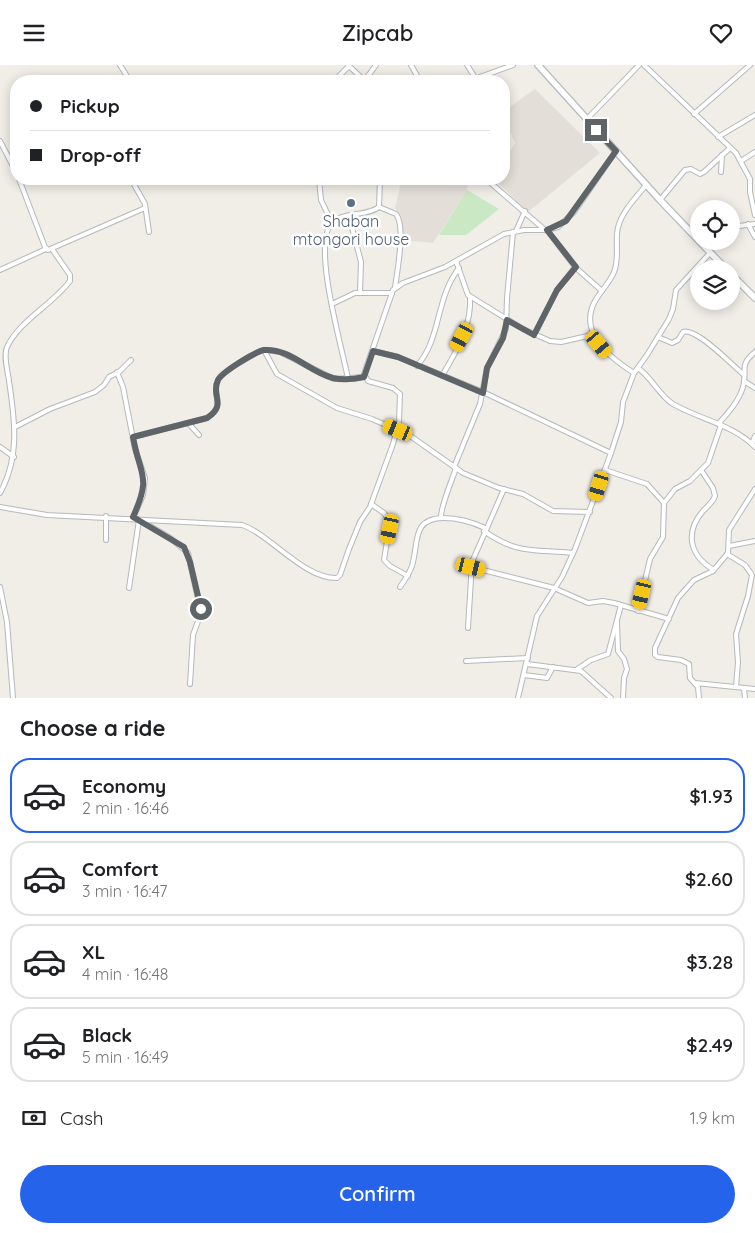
<!DOCTYPE html>
<html lang="en">
<head>
<meta charset="utf-8">
<style>
  :root { --surface:#fff; --page:#f2f2f2; --text:#202124; --muted:#757577; --line:#e0e0e0; --accent:#2563eb }
  body { margin:0; font-family:Quicksand,sans-serif; background:var(--page); color:var(--text); height:100vh; display:flex; flex-direction:column; font-size:19px; white-space:nowrap }
  * { box-sizing:border-box; margin:0 }
  p { font-size:16px; color:var(--muted) }
  .icon { flex:none; width:28px; height:28px; fill:none; stroke:currentColor; stroke-width:2; stroke-linecap:round; stroke-linejoin:round }
  .map { position:relative; height:633px; overflow:hidden }
  .sheet { display:flex; flex-direction:column; background:var(--surface); flex:1 }
  .sheet>* { flex:none }
  .hud { position:absolute; left:10px; top:10px; width:500px; height:110px; border-radius:20px; box-shadow:0 2px 12px #0003; display:grid; align-content:center; height:110px; padding:0 20px; background:var(--surface) }
  .controls { position:absolute; left:690px; top:135px; display:grid; gap:10px }
  .controls a { display:grid; place-items:center; width:50px; height:50px; border-radius:50%; background:var(--surface); box-shadow:0 2px 12px #0003; font-size:25px }
  .end { position:absolute; width:22px; height:22px; margin:-11px; border:6px solid #5e6467; background:#fff; box-shadow:0 0 0 2px #fff }
  .from { border-radius:50% }
  .car { position:absolute; width:15px; height:30px; margin:-15px -8px; border-radius:6px; box-shadow:0 0 4px 1px #0007; background:linear-gradient(#f5c518 24%,#345 0 40%,#f5c518 0 76%,#345 0 86%,#f5c518 0) }
  .hud b { display:flex; align-items:center; gap:18px; height:48px; font-size:19px }
  .hud b+b { border-top:1px solid var(--line) }
  .hud i { width:12px; height:12px; background:var(--text) }
  ul { padding:0; list-style:none }
  li { display:flex; align-items:center; gap:15px; height:75px; margin:0 10px 8px; padding:0 10px; border:2px solid var(--line); border-radius:20px }
  li div { flex:1 }
  li b { display:block; font-size:19px }
  li em { font-style:normal; font-weight:600 }
  li.on { border-color:var(--accent) }
  li>.icon { width:45px; height:45px; stroke-width:1.5 }
  h2 { padding:0 20px; font-size:22px; line-height:60px }
  .pay { display:flex; align-items:center; gap:12px; height:55px; padding:0 20px; font-size:19px }
  .pay p { margin-inline-start:auto }
  .action { display:flex; gap:10px; margin-top:auto; padding:10px 20px }
  .action a { flex:1; height:58px; border-radius:30px; background:var(--accent); color:#fff; font-size:20px; font-weight:600; line-height:58px; text-align:center }
  header { display:flex; justify-content:space-between; align-items:center; height:65px; padding:0 20px; background:var(--surface); font-size:22px; font-weight:600 }
  .map>svg:first-child { display:block }
</style>
</head>
<body>
<header><svg class="icon" aria-label="menu" viewBox="0 0 24 24"><path d="M4 6h16M4 12h16M4 18h16"/></svg>Zipcab<svg class="icon" aria-label="heart" viewBox="0 0 24 24"><path d="M12 20l-8-8c-3-5 5-10 8-4 3-6 11-1 8 4z"/></svg></header>
<div class="map">
<svg width="755" height="633" viewBox="0 0 755 633">
  <rect width="100%" height="100%" fill="#f1ede7"/>
  <!-- education -->
  <g fill="#e3ded8">
    <polygon points="535,24 600,88 528,147 494,114 504,114 504,96 515,78 504,52 504,46"/>
    <polygon points="402,114 469,114 467,125 433,178 404,175 401,152 395,143"/>
  </g>
  <!-- green -->
  <polygon fill="#cbe8c4" points="467,125 499,144 466,170 439,170"/>
  <g fill="none" stroke-linecap="round" stroke-linejoin="round">
    <defs>
      <g id="minor">
        <polyline points="120,0 130,16"/>
        <polyline points="348,0 365,16"/>
        <polyline points="411,0 420,16"/>
        <polyline points="467,0 476,14"/>
        <polyline points="644,0 736,88 750,114 750,127 755,150"/>
        <polyline points="365,15 376,0"/>
        <polyline points="334,16 349,1"/>
        <polyline points="469,16 513,0"/>
        <polyline points="694,49 750,0"/>
        <polyline points="587,54 639,0"/>
        <polyline points="718,72 755,50"/>
        <polyline points="0,76 16,107"/>
        <polyline points="741,96 755,87"/>
        <polyline points="721,107 722,90"/>
        <polyline points="19,114 45,182 48,185 145,143"/>
        <polyline points="131,114 145,139 149,167"/>
        <polyline points="319,114 321,135 332,158"/>
        <polyline points="486,114 545,165"/>
        <polyline points="660,135 685,105 691,104 700,109 704,107 730,83"/>
        <path d="M379,142l17,7c10,13 1,57 -1,74"/>
        <polyline points="349,151 361,197 360,227"/>
        <polyline points="748,159 755,172"/>
        <polyline points="731,162 755,159"/>
        <polyline points="547,165 575,202 602,226"/>
        <polyline points="516,166 525,146"/>
        <polyline points="456,196 468,230 523,264 550,276 561,277 592,270"/>
        <polyline points="0,205 46,184"/>
        <polyline points="332,239 355,228 392,228"/>
        <polyline points="534,270 557,225 575,202"/>
        <path d="M658,272l14,6 6,-3 5,-8c13,-5 49,33 60,42"/>
        <polyline points="264,285 277,309 337,343 372,354 409,370 463,408 499,423 523,429 553,446 590,447"/>
        <polyline points="373,286 398,292 483,327 611,388"/>
        <path d="M417,301c25,-29 18,-67 42,-98"/>
        <path d="M638,303c14,10 21,27 35,36 26,15 61,21 82,43"/>
        <polyline points="117,307 123,322 135,384 145,413 143,430 133,453"/>
        <path d="M634,308c-25,-16 -56,-40 -39,-72 6,-10 15,-19 19,-29 5,-11 2,-26 3,-38 1,-19 18,-35 29,-49"/>
        <path d="M442,311c14,-24 30,-50 28,-79"/>
        <path d="M348,314c-5,-29 -37,-135 -16,-156 12,-12 34,-6 47,-16l1,-28"/>
        <polyline points="744,316 755,323"/>
        <polyline points="188,358 199,370"/>
        <path d="M719,358c9,-10 20,-22 24,-36 5,-17 -5,-21 12,-35"/>
        <polyline points="15,362 50,344 95,327 104,320 109,312 119,307 131,295"/>
        <path d="M133,372l74,-19c21,-15 3,-22 11,-38 4,-8 37,-28 46,-30l16,2 54,27 30,-2"/>
        <polyline points="752,379 755,371"/>
        <polyline points="0,382 14,392"/>
        <polyline points="454,402 480,339 487,303 506,264 507,233 513,167"/>
        <polyline points="605,405 647,419 664,438 663,472 650,494 638,546"/>
        <path d="M701,405l12,18 2,8c-2,6 -7,10 -12,15 -19,22 -13,45 11,59"/>
        <path d="M0,428c20,-36 15,-72 9,-112 -1,-9 -6,-25 -2,-34 13,-27 45,-42 63,-66v-6l-18,-26"/>
        <polyline points="664,438 675,424 690,416 708,398 721,360"/>
        <polyline points="371,439 384,448 390,457 384,495 390,501 408,511"/>
        <path d="M0,442l47,8 195,10c29,10 62,54 95,53l3,-3 9,-26 11,-27 10,-15 23,-63 6,-22 1,-28 -7,-6 -25,-7 -4,-7 29,-84 10,-7 42,-16 59,-33 20,-4h23l11,-3 16,-15 42,-61"/>
        <polyline points="106,451 106,475"/>
        <path d="M441,453c-1,-10 11,-38 15,-50"/>
        <polyline points="138,454 169,472 188,488 201,548 193,570 190,619"/>
        <path d="M484,466c34,24 51,18 89,22"/>
        <polyline points="729,481 755,476"/>
        <polyline points="727,489 745,500 752,510 748,531 736,569 738,597 736,622"/>
        <polyline points="471,502 554,523 588,538 603,536 614,538 669,554"/>
        <polyline points="0,522 7,557 13,633"/>
        <path d="M400,522c5,-7 9,-13 12,-21 7,-23 -1,-48 32,-48 15,0 28,4 41,10"/>
        <polyline points="129,523 139,455"/>
        <polyline points="617,558 618,586 624,594 627,604 624,613 623,633"/>
        <polyline points="468,563 472,497 504,424"/>
        <polyline points="466,596 528,593"/>
        <polyline points="527,599 581,606 611,633"/>
        <polyline points="576,605 591,595 608,589 621,540"/>
        <polyline points="524,610 547,613 553,602"/>
        <polyline points="695,618 755,624"/>
        <polyline points="744,623 745,633"/>
        <polyline points="518,633 537,551 562,512 575,484 611,388 621,357 623,337 634,308 647,290 669,254 673,244 676,225 710,188"/>
        <polyline points="699,633 698,622 690,613 689,599 681,595 658,592 655,590 655,583 678,533 694,515 713,506 728,488 729,465 755,424"/>
      </g>
      <g id="secondary">
        <polyline points="538,0 660,135 726,204"/>
        <polyline points="731,209 755,233"/>
      </g>
    </defs>
    <!-- minor casing -->
    <use href="#minor" stroke="#b4b9bb" stroke-width="6"/>
    <!-- secondary casing -->
    <use href="#secondary" stroke="#b5bbbe" stroke-width="8"/>
    <!-- minor -->
    <use href="#minor" stroke="#fff" stroke-width="4"/>
    <!-- secondary -->
    <use href="#secondary" stroke="#fff" stroke-width="5.5"/>
  </g>
  <g fill="none" stroke-linecap="round" stroke-linejoin="round">
    <!-- route -->
    <path stroke="#5e6467" stroke-width="6" d="M201,544l-11,-47 -6,-15 -51,-30c19,-42 7,-40 0,-80l74,-19c21,-14 3,-22 11,-38 4,-8 37,-28 46,-30 26,-2 45,22 69,28 9,2 22,1 31,-1l9,-26 25,6 85,36 4,-25 16,-30 4,-18 27,15 23,-45 19,-23 -29,-37 19,-9 50,-70 -20,-21"/>
  </g>
  <!-- markers -->
  <circle fill="#5c6f8a" stroke="#fff" stroke-width="2" cx="351" cy="138" r="5"/>
  <g text-anchor="middle" dominant-baseline="central" stroke-width="5" stroke-linejoin="round" paint-order="stroke">
    <!-- service labels -->
    <g font-size="16" fill="#4e5e75" stroke="#fff">
      <text x="351" y="156">Shaban<tspan x="351" dy="18">mtongori house</tspan></text>
    </g>
  </g>
</svg>
<div class="controls">
<a><svg class="icon" aria-label="locate" viewBox="0 0 24 24"><circle cx="12" cy="12" r="6"/><path d="M12 2v4M12 18v4M2 12h4M18 12h4"/></svg></a>
<a><svg class="icon" aria-label="layers" viewBox="0 0 24 24"><path d="M12 4l9 5-9 5-9-5zM3 14l9 5 9-5"/></svg></a>
</div>
<i class="end from" style="left:201px;top:544px"></i>
<i class="end" style="left:596px;top:65px"></i>
<i class="car" style="left:462px;top:272px;rotate:208deg"></i>
<i class="car" style="left:599px;top:279px;rotate:140deg"></i>
<i class="car" style="left:398px;top:365px;rotate:292deg"></i>
<i class="car" style="left:599px;top:421px;rotate:197deg"></i>
<i class="car" style="left:390px;top:464px;rotate:192deg"></i>
<i class="car" style="left:471px;top:502px;rotate:104deg"></i>
<i class="car" style="left:642px;top:529px;rotate:193deg"></i>
<div class="hud">
<b><i class="from"></i>Pickup</b>
<b><i></i>Drop-off</b>
</div>
</div>
<section class="sheet">
<h2>Choose a ride</h2>
<ul>
<li class="on"><svg class="icon" aria-label="car" viewBox="0 0 24 24"><path d="M5 17H2v-5l4-1 3-4h7l3 4 3 1v5h-3M9 17h6M6 11h13"/><circle cx="7" cy="17" r="2"/><circle cx="17" cy="17" r="2"/></svg><div><b>Economy</b><p>2 min · 16:46</p></div><em>$1.93</em></li>
<li><svg class="icon" aria-label="car" viewBox="0 0 24 24"><path d="M5 17H2v-5l4-1 3-4h7l3 4 3 1v5h-3M9 17h6M6 11h13"/><circle cx="7" cy="17" r="2"/><circle cx="17" cy="17" r="2"/></svg><div><b>Comfort</b><p>3 min · 16:47</p></div><em>$2.60</em></li>
<li><svg class="icon" aria-label="car" viewBox="0 0 24 24"><path d="M5 17H2v-5l4-1 3-4h7l3 4 3 1v5h-3M9 17h6M6 11h13"/><circle cx="7" cy="17" r="2"/><circle cx="17" cy="17" r="2"/></svg><div><b>XL</b><p>4 min · 16:48</p></div><em>$3.28</em></li>
<li><svg class="icon" aria-label="car" viewBox="0 0 24 24"><path d="M5 17H2v-5l4-1 3-4h7l3 4 3 1v5h-3M9 17h6M6 11h13"/><circle cx="7" cy="17" r="2"/><circle cx="17" cy="17" r="2"/></svg><div><b>Black</b><p>5 min · 16:49</p></div><em>$2.49</em></li>
</ul>
<div class="pay"><svg class="icon" aria-label="cash" viewBox="0 0 24 24"><path d="M3 7h18v10H3z"/><circle cx="12" cy="12" r="2"/></svg>Cash<p>1.9 km</p></div>
<div class="action"><a>Confirm</a></div>
</section>
</body>
</html>
